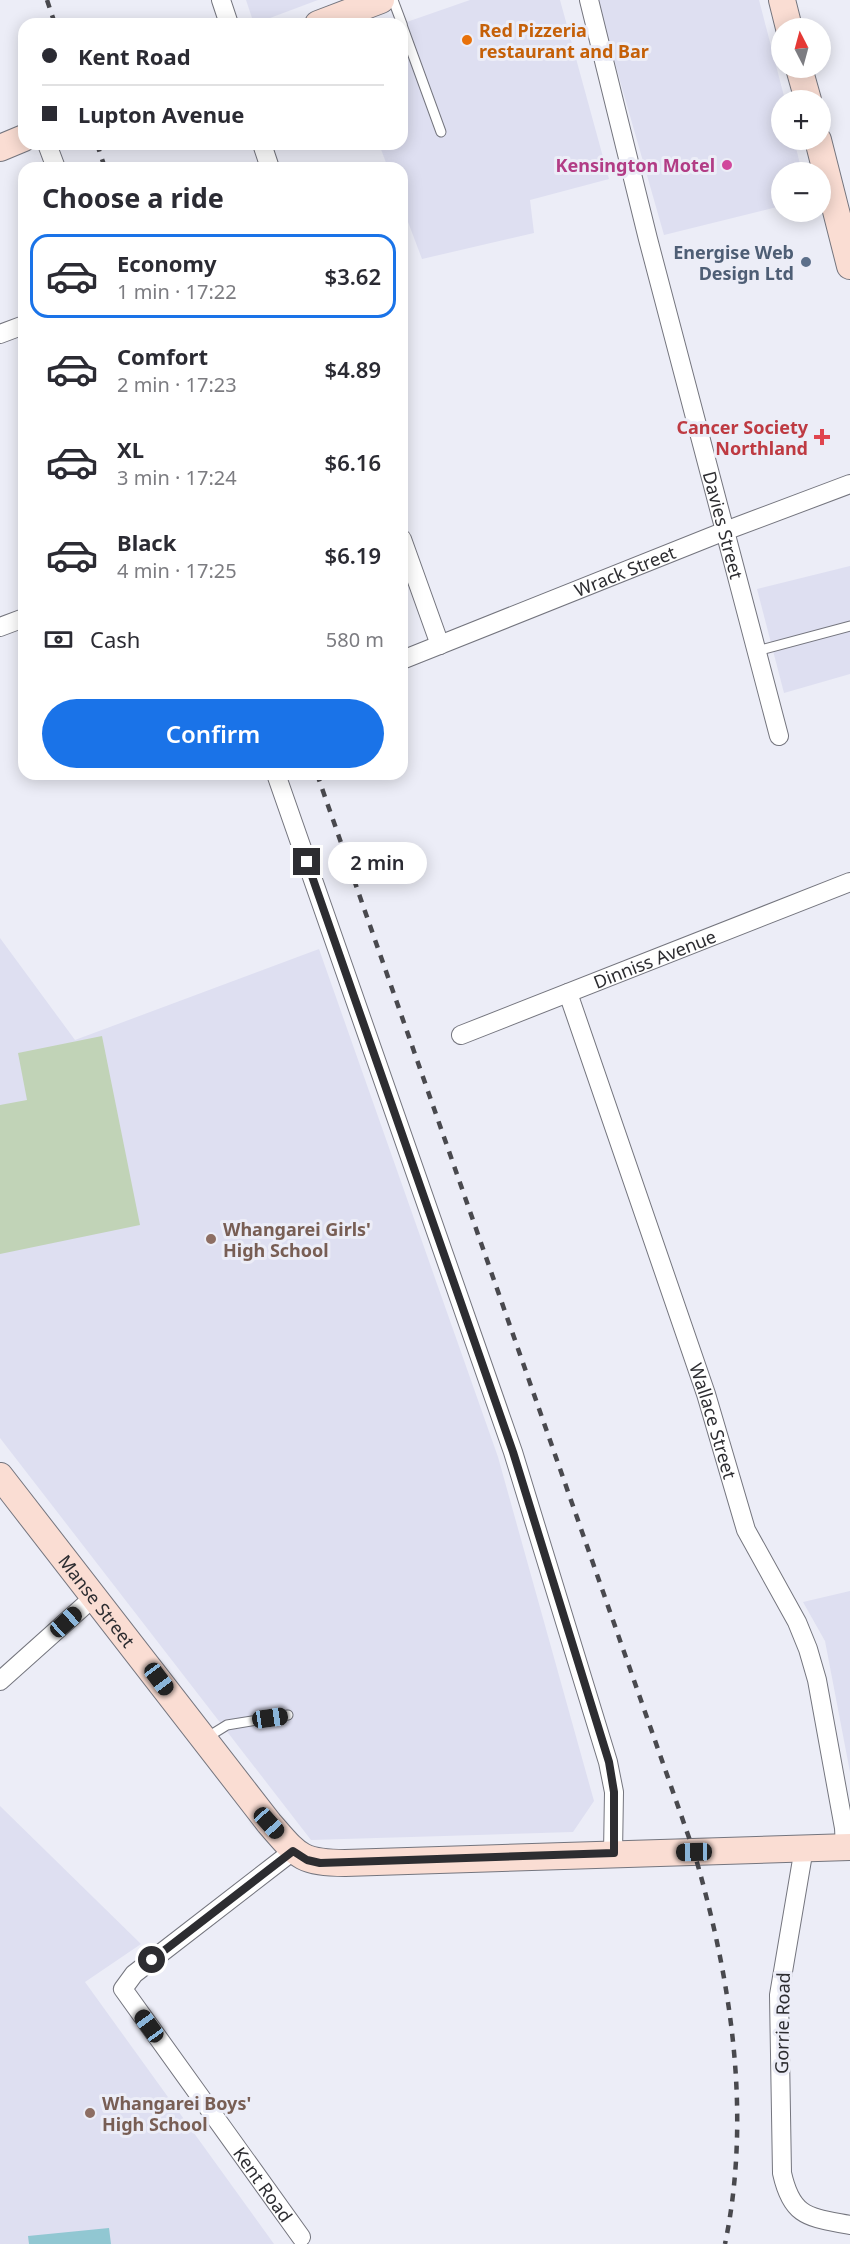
<!DOCTYPE html>
<html lang="en">
<head>
<meta charset="utf-8">
<style>
  :root { --surface:#fff; --page:#f7f7f7; --text:#2b2b33; --muted:#7c7c81; --line:#e1e1e2; --accent:#1a73e8 }
  body { margin:0; font-family:"Noto Sans",sans-serif; background:var(--page); color:var(--text); height:100vh; display:flex; flex-direction:column; font-size:22px; white-space:nowrap }
  * { box-sizing:border-box; margin:0 }
  p { font-size:20px; color:var(--muted) }
  .icon { flex:none; width:33px; height:33px; fill:none; stroke:currentColor; stroke-width:2; stroke-linecap:round; stroke-linejoin:round }
  .map { position:relative; flex:1; overflow:hidden }
  .drawer { position:absolute; left:18px; top:162px; width:390px; height:618px; display:flex; flex-direction:column; background:var(--surface); border-radius:18px; box-shadow:0 3px 15px #0003 }
  .drawer>* { flex:none }
  .top-card { position:absolute; left:18px; top:18px; width:390px; height:132px; border-radius:18px; box-shadow:0 3px 15px #0003; display:grid; align-content:center; height:132px; padding:0 24px; background:var(--surface) }
  .needle { width:39px; rotate:354deg }
  .controls { position:absolute; left:771px; top:18px; display:grid; gap:12px }
  .controls a { display:grid; place-items:center; width:60px; height:60px; border-radius:50%; background:var(--surface); box-shadow:0 3px 15px #0003; font-size:30px }
  .end { position:absolute; width:27px; height:27px; margin:-14px; border:8px solid #2d2d31; background:#fff; box-shadow:0 0 0 3px #fff }
  .from { border-radius:50% }
  .bubble { position:absolute; height:42px; border-radius:21px; background:var(--surface); box-shadow:0 3px 15px #0003; font-size:20px; font-weight:600; line-height:42px; text-align:center }
  .car { position:absolute; width:18px; height:36px; margin:-18px -9px; border-radius:8px; box-shadow:0 0 4px 2px #0007; background:linear-gradient(#222 24%,#8ab4d8 0 40%,#222 0 76%,#8ab4d8 0 86%,#222 0) }
  .top-card b { display:flex; align-items:center; gap:21px; height:57px; font-size:22px }
  .top-card b+b { border-top:2px solid var(--line) }
  .top-card i { width:15px; height:15px; background:var(--text) }
  ul { padding:0; list-style:none }
  li { display:flex; align-items:center; gap:18px; height:84px; margin:0 12px 9px; padding:0 12px; border:3px solid transparent; border-radius:18px }
  li div { flex:1 }
  li b { display:block; font-size:22px }
  li em { font-style:normal; font-weight:600 }
  li.on { border-color:var(--accent) }
  li>.icon { width:54px; height:54px; stroke-width:1.5 }
  h2 { padding:0 24px; font-size:27px; line-height:72px }
  .pay { display:flex; align-items:center; gap:15px; height:66px; padding:0 24px; font-size:22px }
  .pay p { margin-inline-start:auto }
  .action { display:flex; gap:12px; margin-top:auto; padding:12px 24px }
  .action a { flex:1; height:69px; border-radius:36px; background:var(--accent); color:#fff; font-size:24px; font-weight:600; line-height:69px; text-align:center }
  .map>svg:first-child { display:block }
</style>
</head>
<body>
<div class="map">
<svg width="850" height="2244" viewBox="0 0 850 2244">
  <rect width="100%" height="100%" fill="#ecedf7"/>
  <!-- built -->
  <g fill="#dedff1">
    <polygon points="246,0 318,0 254,24"/>
    <polygon points="470,0 560,0 609,179 530,200 534,233 422,259 402,206 402,168 388,168 379,144 402,144 401,24"/>
    <polygon points="597,0 759,0 785,100 782,100 782,140 794,140 802,172 782,172 781,206 664,235"/>
    <polygon points="850,566 850,674 784,693 757,589"/>
    <polygon points="0,938 75,1040 319,949 498,1457 594,1801 573,1832 311,1840 0,1438"/>
    <polygon points="850,1591 850,1772 825,1641 803,1602"/>
    <polygon points="0,1806 141,1944 85,1982 274,2244 0,2244"/>
  </g>
  <!-- green -->
  <polygon fill="#c1d3b7" points="102,1036 140,1225 0,1254 0,1105 27,1100 18,1053"/>
  <!-- water -->
  <polygon fill="#91c7d2" points="109,2228 111,2244 29,2244 28,2236"/>
  <g fill="none" stroke-linecap="round" stroke-linejoin="round">
    <defs>
      <g id="lane">
        <polyline points="393,0 402,24"/>
        <polyline points="402,25 441,132"/>
        <polyline points="757,651 850,626"/>
        <polyline points="206,1738 227,1725 288,1715"/>
      </g>
      <g id="street">
        <polyline points="221,0 229,24"/>
        <path id="s1" d="M589,0l59,239 131,497"/>
        <polyline points="47,144 56,168"/>
        <polyline points="262,144 270,168"/>
        <polyline points="0,334 24,325"/>
        <polyline points="402,539 440,645"/>
        <polyline points="0,627 24,618"/>
        <path id="s2" d="M402,660l323,-129 125,-47"/>
        <polyline points="276,774 513,1452 608,1762 614,1792 613,1853"/>
        <path id="s3" d="M568,993l138,401 40,136 51,92 11,27 9,31 27,148 1,19"/>
        <path id="s4" d="M461,1035l389,-153"/>
        <polyline points="0,1681 95,1596"/>
        <path d="M804,1848l-25,147 3,178c10,45 27,44 68,52"/>
        <path id="s5" d="M293,1851l-159,123 -11,15 178,248"/>
      </g>
      <g id="secondary">
        <polyline points="782,0 789,28"/>
        <polyline points="318,24 381,0"/>
        <polyline points="799,68 808,100"/>
        <polyline points="818,140 850,266"/>
        <polyline points="0,148 24,138"/>
        <path id="s6" d="M0,1476l269,347c28,32 31,40 76,40l505,-16"/>
      </g>
    </defs>
    <!-- lane casing -->
    <use href="#lane" stroke="#74757e" stroke-width="11"/>
    <!-- street casing -->
    <use href="#street" stroke="#74757e" stroke-width="20"/>
    <!-- secondary casing -->
    <use href="#secondary" stroke="#74757e" stroke-width="28"/>
    <!-- lane -->
    <use href="#lane" stroke="#fff" stroke-width="9"/>
    <!-- street -->
    <use href="#street" stroke="#fff" stroke-width="18"/>
    <!-- secondary -->
    <use href="#secondary" stroke="#faddd3" stroke-width="26"/>
    <!-- rail -->
    <g stroke="#49494e" stroke-width="4.5" stroke-dasharray="8 8" stroke-linecap="butt">
      <polyline points="47,0 55,24"/>
      <polyline points="97,144 105,168"/>
      <path d="M317,774l377,1078c37,126 58,262 31,392"/>
    </g>
  </g>
  <g fill="none" stroke-linecap="round" stroke-linejoin="round">
    <!-- route -->
    <polyline stroke="#2d2d31" stroke-width="8" points="152,1960 293,1851 307,1860 320,1863 614,1853 614,1792 609,1762 513,1452 307,862"/>
  </g>
  <!-- markers -->
  <circle fill="#e8710a" stroke="#ecedf7" stroke-width="2" cx="467" cy="40" r="6"/>
  <circle fill="#d1479c" stroke="#ecedf7" stroke-width="2" cx="727" cy="165" r="6"/>
  <circle fill="#5c6f8a" stroke="#ecedf7" stroke-width="2" cx="806" cy="262" r="6"/>
  <path fill="#e0444e" stroke="#ecedf7" stroke-width="2" d="M819 428h6v6h6v6h-6v6h-6v-6h-6v-6h6z"/>
  <g fill="#8d6e63" stroke="#ecedf7" stroke-width="2">
    <circle cx="211" cy="1239" r="6"/>
    <circle cx="90" cy="2113" r="6"/>
  </g>
  <g text-anchor="middle" dominant-baseline="central" stroke-width="6" stroke-linejoin="round" paint-order="stroke">
    <!-- food labels -->
    <g font-size="18" font-weight="bold" fill="#c56008" stroke="#ecedf7" text-anchor="start">
      <text x="479" y="30">Red Pizzeria<tspan x="479" dy="21">restaurant and Bar</tspan></text>
    </g>
    <!-- hotel labels -->
    <g font-size="18" font-weight="bold" fill="#b23c85" stroke="#ecedf7" text-anchor="end">
      <text x="715" y="165">Kensington Motel</text>
    </g>
    <!-- service labels -->
    <g font-size="18" font-weight="bold" fill="#4e5e75" stroke="#ecedf7" text-anchor="end">
      <text x="794" y="252">Energise Web<tspan x="794" dy="21">Design Ltd</tspan></text>
    </g>
    <!-- health labels -->
    <g font-size="18" font-weight="bold" fill="#be3a42" stroke="#ecedf7" text-anchor="end">
      <text x="808" y="427">Cancer Society<tspan x="808" dy="21">Northland</tspan></text>
    </g>
    <!-- street labels -->
    <g font-size="18" fill="#2d2d31" stroke="#ecedf7">
      <text stroke="none"><textPath href="#s1" startOffset="542">Davies Street</textPath></text>
      <text stroke="none"><textPath href="#s2" startOffset="240">Wrack Street</textPath></text>
      <text stroke="none"><textPath href="#s4" startOffset="208">Dinniss Avenue</textPath></text>
      <text stroke="none"><textPath href="#s3" startOffset="452">Wallace Street</textPath></text>
      <text stroke="none"><textPath href="#s6" startOffset="158">Manse Street</textPath></text>
      <text transform="translate(782 2023) rotate(-89)">Gorrie Road</text>
      <text stroke="none"><textPath href="#s5" startOffset="460">Kent Road</textPath></text>
    </g>
    <!-- education labels -->
    <g font-size="18" font-weight="bold" fill="#785e54" stroke="#ecedf7" text-anchor="start">
      <text x="223" y="1229">Whangarei Girls'<tspan x="223" dy="21">High School</tspan></text>
      <text x="102" y="2103">Whangarei Boys'<tspan x="102" dy="21">High School</tspan></text>
    </g>
  </g>
</svg>
<div class="controls">
<a><svg class="needle" viewBox="-14 -14 28 28"><path d="M0-13l5 13h-10z" fill="#e53935"/><path d="M0 13l5-13h-10z" fill="#7c7c81"/></svg></a>
<a>+</a>
<a>−</a>
</div>
<i class="end from" style="left:152px;top:1960px"></i>
<i class="end" style="left:307px;top:862px"></i>
<div class="bubble" style="left:328px;top:842px;width:99px">2 min</div>
<i class="car" style="left:66px;top:1622px;rotate:48deg"></i>
<i class="car" style="left:159px;top:1679px;rotate:143deg"></i>
<i class="car" style="left:270px;top:1718px;rotate:82deg"></i>
<i class="car" style="left:269px;top:1823px;rotate:138deg"></i>
<i class="car" style="left:694px;top:1852px;rotate:269deg"></i>
<i class="car" style="left:149px;top:2026px;rotate:324deg"></i>
<div class="top-card">
<b><i class="from"></i>Kent Road</b>
<b><i></i>Lupton Avenue</b>
</div>
<section class="drawer">
<h2>Choose a ride</h2>
<ul>
<li class="on"><svg class="icon" aria-label="car" viewBox="0 0 24 24"><path d="M5 17H2v-5l4-1 3-4h7l3 4 3 1v5h-3M9 17h6M6 11h13"/><circle cx="7" cy="17" r="2"/><circle cx="17" cy="17" r="2"/></svg><div><b>Economy</b><p>1 min · 17:22</p></div><em>$3.62</em></li>
<li><svg class="icon" aria-label="car" viewBox="0 0 24 24"><path d="M5 17H2v-5l4-1 3-4h7l3 4 3 1v5h-3M9 17h6M6 11h13"/><circle cx="7" cy="17" r="2"/><circle cx="17" cy="17" r="2"/></svg><div><b>Comfort</b><p>2 min · 17:23</p></div><em>$4.89</em></li>
<li><svg class="icon" aria-label="car" viewBox="0 0 24 24"><path d="M5 17H2v-5l4-1 3-4h7l3 4 3 1v5h-3M9 17h6M6 11h13"/><circle cx="7" cy="17" r="2"/><circle cx="17" cy="17" r="2"/></svg><div><b>XL</b><p>3 min · 17:24</p></div><em>$6.16</em></li>
<li><svg class="icon" aria-label="car" viewBox="0 0 24 24"><path d="M5 17H2v-5l4-1 3-4h7l3 4 3 1v5h-3M9 17h6M6 11h13"/><circle cx="7" cy="17" r="2"/><circle cx="17" cy="17" r="2"/></svg><div><b>Black</b><p>4 min · 17:25</p></div><em>$6.19</em></li>
</ul>
<div class="pay"><svg class="icon" aria-label="cash" viewBox="0 0 24 24"><path d="M3 7h18v10H3z"/><circle cx="12" cy="12" r="2"/></svg>Cash<p>580 m</p></div>
<div class="action"><a>Confirm</a></div>
</section>
</div>
</body>
</html>
